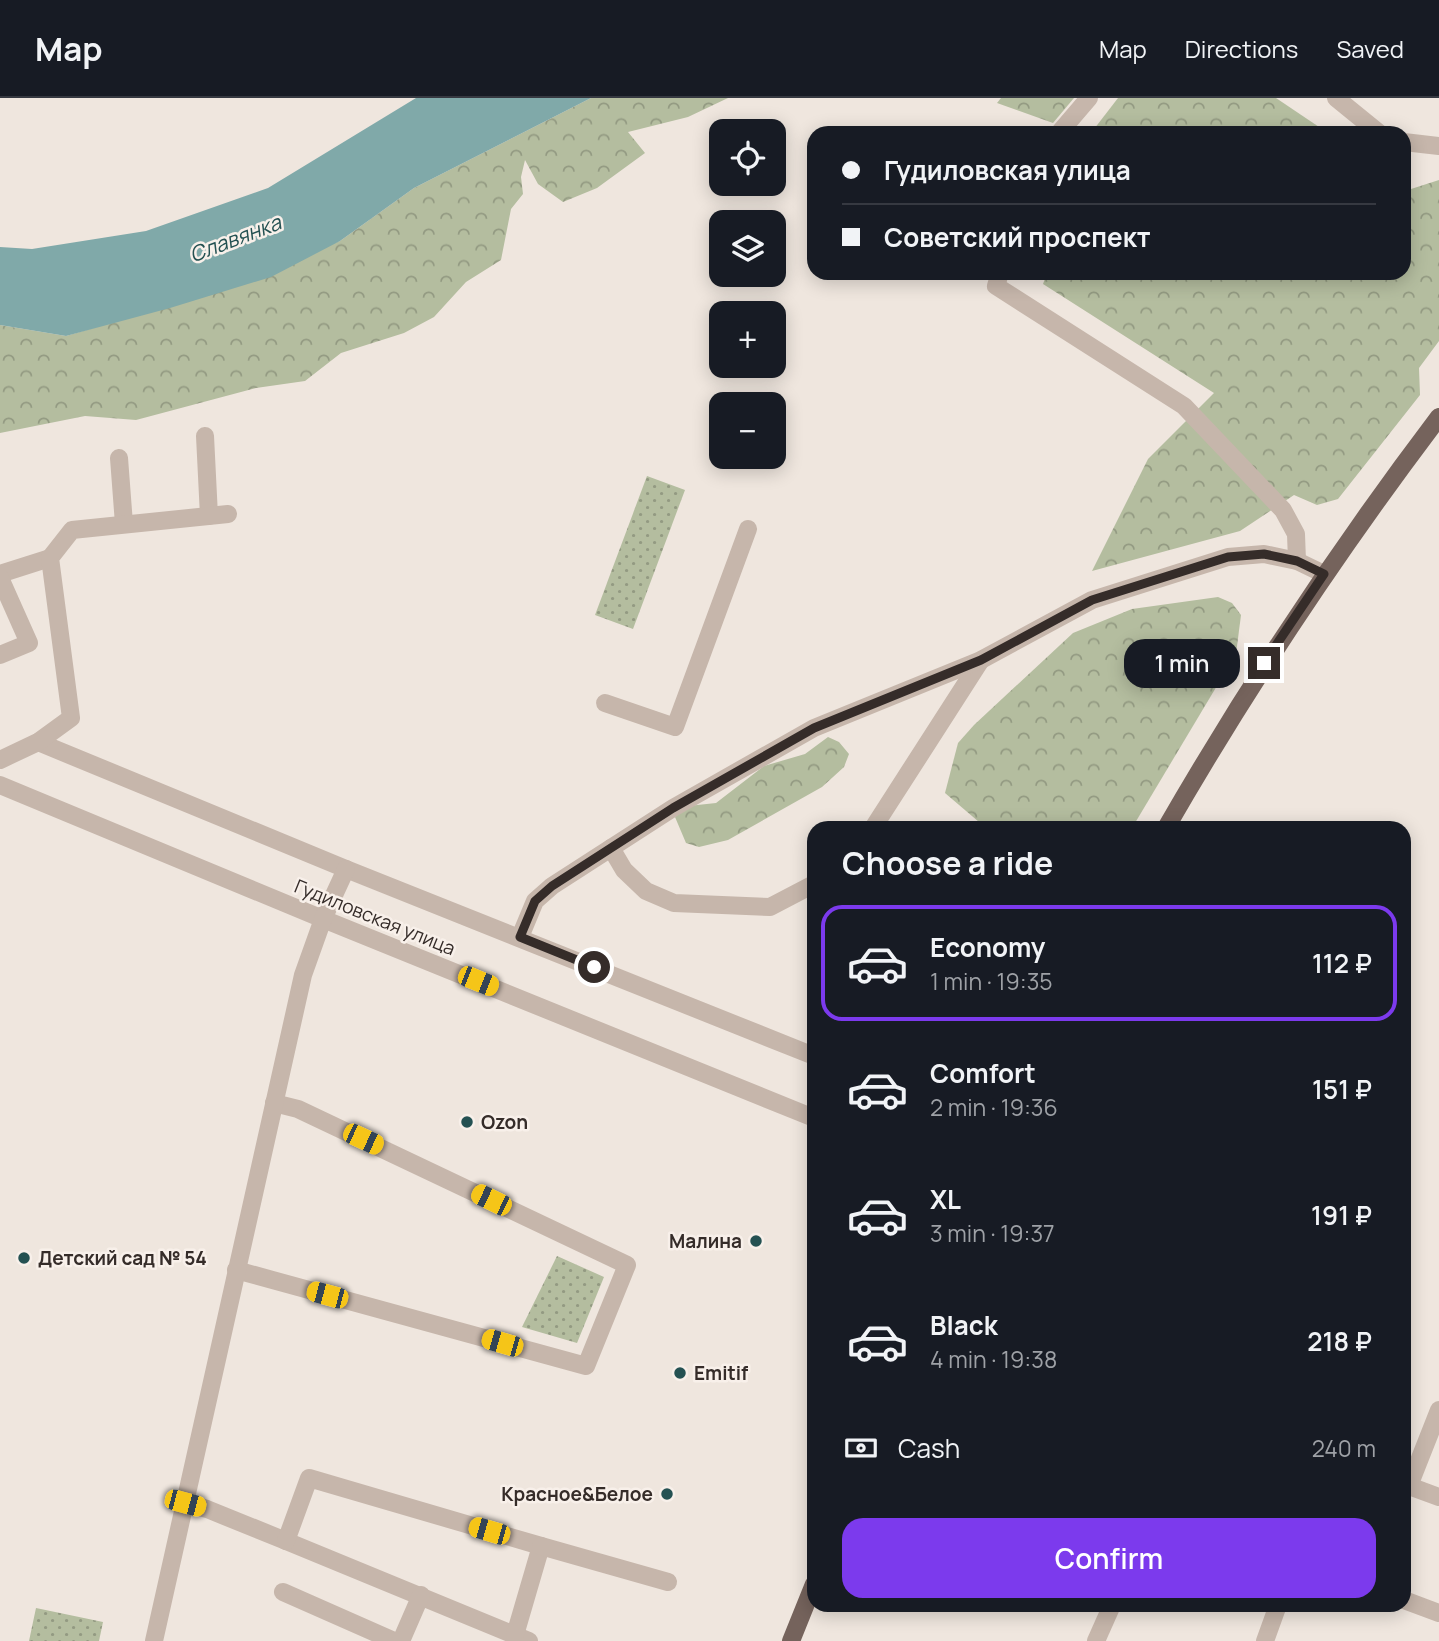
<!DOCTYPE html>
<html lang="en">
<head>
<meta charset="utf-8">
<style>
  :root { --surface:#171b24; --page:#242831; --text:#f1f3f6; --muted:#9ea1a6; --line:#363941; --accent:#7c3aed }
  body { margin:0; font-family:Manrope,sans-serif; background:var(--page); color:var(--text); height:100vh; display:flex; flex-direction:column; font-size:26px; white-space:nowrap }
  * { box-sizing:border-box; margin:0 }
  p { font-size:23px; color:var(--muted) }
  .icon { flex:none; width:38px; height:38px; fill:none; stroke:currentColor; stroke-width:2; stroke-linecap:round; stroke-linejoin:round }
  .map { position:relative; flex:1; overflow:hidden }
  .side { position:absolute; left:807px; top:723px; width:604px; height:791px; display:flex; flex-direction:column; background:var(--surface); border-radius:21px; box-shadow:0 4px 18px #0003 }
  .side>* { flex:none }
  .guide { position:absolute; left:807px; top:28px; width:604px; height:154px; border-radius:21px; box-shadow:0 4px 18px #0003; display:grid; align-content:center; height:154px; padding:0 35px; background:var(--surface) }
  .controls { position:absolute; left:709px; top:21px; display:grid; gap:14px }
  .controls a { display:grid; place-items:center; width:77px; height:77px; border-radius:14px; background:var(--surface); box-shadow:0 4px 18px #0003; font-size:35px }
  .end { position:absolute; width:32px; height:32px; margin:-16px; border:9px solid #352c29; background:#fff; box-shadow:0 0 0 4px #fff }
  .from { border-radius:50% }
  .bubble { position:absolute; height:49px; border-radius:21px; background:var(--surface); box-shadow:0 4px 18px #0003; font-size:23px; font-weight:600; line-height:49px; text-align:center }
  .car { position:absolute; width:21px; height:42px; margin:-21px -10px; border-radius:9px; box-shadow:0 0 5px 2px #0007; background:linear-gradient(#f5c518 24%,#345 0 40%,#f5c518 0 76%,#345 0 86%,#f5c518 0) }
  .guide b { display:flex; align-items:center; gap:24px; height:66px; font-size:26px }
  .guide b+b { border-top:2px solid var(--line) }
  .guide i { width:18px; height:18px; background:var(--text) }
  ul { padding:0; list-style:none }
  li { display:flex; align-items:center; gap:21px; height:116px; margin:0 14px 10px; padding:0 21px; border:4px solid transparent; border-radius:21px }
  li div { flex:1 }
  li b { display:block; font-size:26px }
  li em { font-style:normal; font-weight:600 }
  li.on { border-color:var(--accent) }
  li>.icon { width:63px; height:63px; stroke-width:1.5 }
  h2 { padding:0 35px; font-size:32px; line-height:84px }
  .pay { display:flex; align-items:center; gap:18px; height:77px; padding:0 35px; font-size:26px }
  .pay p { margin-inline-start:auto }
  .cta { display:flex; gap:14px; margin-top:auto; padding:14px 35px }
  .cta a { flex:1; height:80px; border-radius:21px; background:var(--accent); color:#fff; font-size:28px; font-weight:600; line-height:80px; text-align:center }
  header { display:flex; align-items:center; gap:42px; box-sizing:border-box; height:98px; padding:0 35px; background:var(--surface); border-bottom:2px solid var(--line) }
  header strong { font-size:33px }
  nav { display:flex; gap:38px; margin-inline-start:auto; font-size:24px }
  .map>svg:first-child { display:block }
</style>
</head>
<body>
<header>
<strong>Map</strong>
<nav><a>Map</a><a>Directions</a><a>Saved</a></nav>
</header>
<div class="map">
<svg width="1439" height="1543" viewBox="0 0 1439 1543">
  <defs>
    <pattern id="forest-crowns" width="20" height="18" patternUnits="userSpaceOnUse" patternTransform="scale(1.75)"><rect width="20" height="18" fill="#b4bd9f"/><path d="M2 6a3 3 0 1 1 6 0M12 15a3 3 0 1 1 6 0" fill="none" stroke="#939a82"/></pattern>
    <pattern id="park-dots" width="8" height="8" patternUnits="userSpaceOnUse" patternTransform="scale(1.75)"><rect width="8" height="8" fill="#b4bd9f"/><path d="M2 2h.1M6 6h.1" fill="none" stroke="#939a82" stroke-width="1.8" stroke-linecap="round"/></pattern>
  </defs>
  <rect width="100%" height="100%" fill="#efe6de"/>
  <!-- forest -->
  <g fill="url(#forest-crowns)">
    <polygon points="591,0 728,0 688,19 628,34 645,55 597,90 563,104 538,86 525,62 521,79 523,96 511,111 501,162 466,184 434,219 404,235 341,255 305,283 256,290 136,322 85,318 0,335 0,227 66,238 110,225 340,143 414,90"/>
    <polygon points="1001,0 1074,0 1053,25 997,5"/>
    <polygon points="1118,0 1276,0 1328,35 1091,35"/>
    <polygon points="1439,82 1439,243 1419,270 1420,297 1338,401 1317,407 1294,397 1240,433 1092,473 1148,361 1214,295 1043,186 1047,175 1404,175 1404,86 1411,91"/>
    <polygon points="1218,499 1232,505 1241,517 1236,556 1132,730 986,730 945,695 958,645 974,627 1073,535 1132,511"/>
    <polygon points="828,639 839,644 849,656 844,669 822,689 728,742 699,749 686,745 675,719 688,708 716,705 764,668 805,656"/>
  </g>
  <!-- park -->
  <g fill="url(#park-dots)">
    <polygon points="647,378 685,392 633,531 595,517"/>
    <polygon points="557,1158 604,1179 577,1245 522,1229"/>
    <polygon points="36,1510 103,1524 99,1543 29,1543"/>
  </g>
  <!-- water -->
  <polygon fill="#80a9a9" points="416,0 591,0 414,90 340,143 271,179 170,210 66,238 0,227 0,149 32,151 146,133 268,90"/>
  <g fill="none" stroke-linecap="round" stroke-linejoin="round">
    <!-- minor -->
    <g stroke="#c6b6ab" stroke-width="18">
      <polyline points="1336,0 1379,35"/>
      <polyline points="1059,35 1089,0"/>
      <polyline points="1404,44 1439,48"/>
      <polyline points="1000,175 996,188 1184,308 1283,412 1296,436 1297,463"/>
      <polyline points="205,338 209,418"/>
      <polyline points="119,360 124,426"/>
      <polyline points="0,476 50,460"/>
      <polyline points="0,480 29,545 0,557"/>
      <polyline points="605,605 675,629 748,431"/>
      <polyline points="38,644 346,771 814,958"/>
      <polyline points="0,662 38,644 71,620 50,460 72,432 228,416"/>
      <polyline points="0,687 323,821 814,1020"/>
      <polyline points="873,730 981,562"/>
      <polyline points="611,750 624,772 646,793 674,805 770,809 814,786"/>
      <polyline points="520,839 535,803 552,788 673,710 814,630 981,562 1092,502 1228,459 1264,456 1297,463 1324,476"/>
      <polyline points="236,1172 586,1268 627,1167 298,1011 274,1005"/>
      <polyline points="1404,1386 1409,1388 1439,1312"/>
      <polyline points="1409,1388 1439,1399"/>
      <polyline points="185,1405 207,1411 286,1443 529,1543"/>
      <polyline points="286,1443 309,1380 541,1448 515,1537"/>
      <polyline points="541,1448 668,1484"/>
      <polyline points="283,1494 394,1543"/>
      <polyline points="1404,1502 1439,1515"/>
      <polyline points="154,1543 303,877 323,821 346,771"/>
      <polyline points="401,1543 421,1497"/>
      <polyline points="1096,1543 1112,1507"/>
      <polyline points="1265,1543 1278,1507"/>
    </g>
    <!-- major -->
    <g stroke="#75635c" stroke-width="18">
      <path d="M1166,730c83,-144 173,-279 273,-411"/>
      <polyline points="791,1543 814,1486"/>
    </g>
  </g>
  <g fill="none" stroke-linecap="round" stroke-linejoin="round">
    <!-- route -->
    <polyline stroke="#352c29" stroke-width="9" points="594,869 520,839 535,803 552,788 673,710 814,630 981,562 1092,502 1228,459 1264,456 1297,463 1324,476 1264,565"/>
  </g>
  <!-- markers -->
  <g fill="#245152" stroke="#f8f0ea" stroke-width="2.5">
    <circle cx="467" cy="1024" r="7"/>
    <circle cx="756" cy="1143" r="7"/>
    <circle cx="24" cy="1160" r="7"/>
    <circle cx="680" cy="1275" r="7"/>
    <circle cx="667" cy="1396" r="7"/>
  </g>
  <g text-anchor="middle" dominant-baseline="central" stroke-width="5" stroke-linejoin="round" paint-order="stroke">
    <!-- street labels -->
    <g font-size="19" fill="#352c29" stroke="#f8f0ea">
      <text transform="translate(375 819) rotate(22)">Гудиловская улица</text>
    </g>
    <!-- poi labels -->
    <g font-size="19" font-weight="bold" fill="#352c29" stroke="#f8f0ea" text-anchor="start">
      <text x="481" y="1024">Ozon</text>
      <text x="742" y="1143" text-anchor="end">Малина</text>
      <text x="38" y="1160">Детский сад № 54</text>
      <text x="694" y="1275">Emitif</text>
      <text x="653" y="1396" text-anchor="end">Красное&amp;Белое</text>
    </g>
    <!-- water labels -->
    <g font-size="21" font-style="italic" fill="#245152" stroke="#f8f0ea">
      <text transform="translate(235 140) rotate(-21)">Славянка</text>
    </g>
  </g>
</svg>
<div class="controls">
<a><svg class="icon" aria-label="locate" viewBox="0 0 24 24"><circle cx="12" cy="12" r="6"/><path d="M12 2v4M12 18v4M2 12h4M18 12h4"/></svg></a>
<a><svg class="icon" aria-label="layers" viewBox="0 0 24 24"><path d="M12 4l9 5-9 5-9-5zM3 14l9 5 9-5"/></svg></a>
<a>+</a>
<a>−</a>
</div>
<i class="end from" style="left:594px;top:869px"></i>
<i class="end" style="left:1264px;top:565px"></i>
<div class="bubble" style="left:1124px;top:541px;width:116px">1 min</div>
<i class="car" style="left:478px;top:883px;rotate:112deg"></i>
<i class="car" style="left:363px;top:1041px;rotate:115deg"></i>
<i class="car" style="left:491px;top:1102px;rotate:296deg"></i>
<i class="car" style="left:327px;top:1197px;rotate:285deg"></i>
<i class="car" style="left:502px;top:1245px;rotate:286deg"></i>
<i class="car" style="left:185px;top:1405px;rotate:105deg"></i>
<i class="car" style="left:489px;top:1433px;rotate:286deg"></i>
<div class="guide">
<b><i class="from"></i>Гудиловская улица</b>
<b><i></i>Советский проспект</b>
</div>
<section class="side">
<h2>Choose a ride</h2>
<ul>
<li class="on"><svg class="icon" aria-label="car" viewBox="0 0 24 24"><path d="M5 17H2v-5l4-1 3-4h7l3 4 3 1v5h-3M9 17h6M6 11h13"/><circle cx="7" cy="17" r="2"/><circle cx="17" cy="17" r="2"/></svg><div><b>Economy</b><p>1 min · 19:35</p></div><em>112 ₽</em></li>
<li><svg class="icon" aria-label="car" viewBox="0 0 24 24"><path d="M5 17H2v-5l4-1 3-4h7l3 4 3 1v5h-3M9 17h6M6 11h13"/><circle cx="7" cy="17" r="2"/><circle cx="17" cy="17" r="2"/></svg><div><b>Comfort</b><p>2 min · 19:36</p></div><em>151 ₽</em></li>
<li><svg class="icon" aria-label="car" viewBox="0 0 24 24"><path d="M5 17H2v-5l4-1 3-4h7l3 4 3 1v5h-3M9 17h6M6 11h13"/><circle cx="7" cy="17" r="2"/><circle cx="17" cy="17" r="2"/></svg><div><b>XL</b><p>3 min · 19:37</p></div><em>191 ₽</em></li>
<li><svg class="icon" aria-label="car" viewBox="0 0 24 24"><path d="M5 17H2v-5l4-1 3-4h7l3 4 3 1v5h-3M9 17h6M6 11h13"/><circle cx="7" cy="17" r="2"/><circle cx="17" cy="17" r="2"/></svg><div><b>Black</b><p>4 min · 19:38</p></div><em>218 ₽</em></li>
</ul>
<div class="pay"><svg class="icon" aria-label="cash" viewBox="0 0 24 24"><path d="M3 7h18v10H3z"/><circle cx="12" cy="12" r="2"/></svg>Cash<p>240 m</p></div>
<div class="cta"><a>Confirm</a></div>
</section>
</div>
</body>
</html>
